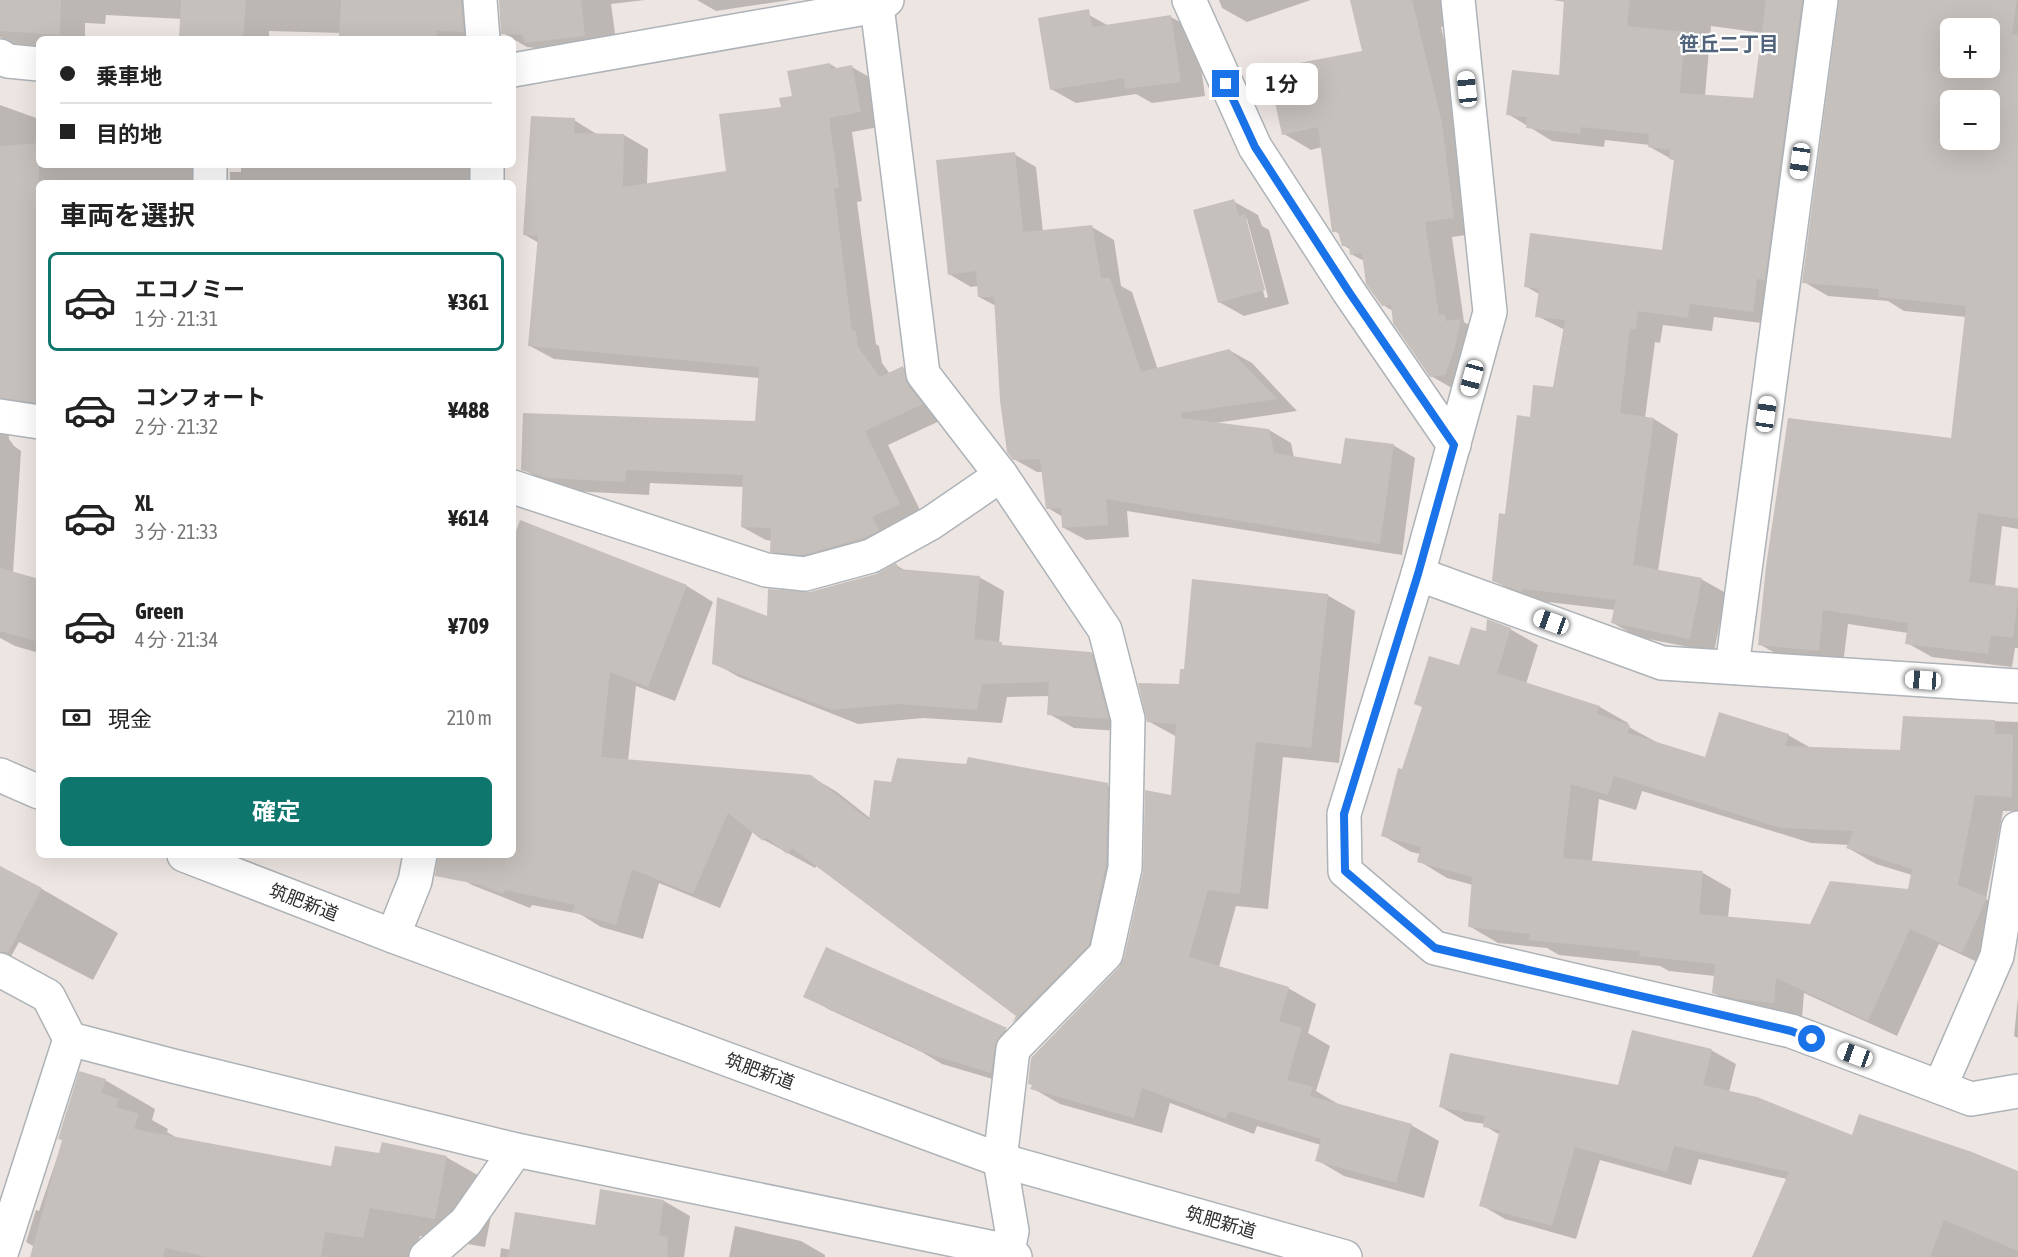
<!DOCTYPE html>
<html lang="ja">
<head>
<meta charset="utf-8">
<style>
  :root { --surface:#fff; --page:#f6f6f6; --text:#222; --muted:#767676; --line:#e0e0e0; --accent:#0f766e }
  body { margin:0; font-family:"Asap Condensed","Noto Sans JP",sans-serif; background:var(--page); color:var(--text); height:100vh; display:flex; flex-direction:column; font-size:22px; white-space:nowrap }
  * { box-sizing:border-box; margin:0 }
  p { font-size:20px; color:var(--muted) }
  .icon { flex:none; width:33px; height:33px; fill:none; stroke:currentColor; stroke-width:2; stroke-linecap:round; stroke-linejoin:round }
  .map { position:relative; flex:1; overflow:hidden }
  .details { position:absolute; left:36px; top:180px; width:480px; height:678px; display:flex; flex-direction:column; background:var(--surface); border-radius:9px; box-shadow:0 6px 24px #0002 }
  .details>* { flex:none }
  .guide { position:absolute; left:36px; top:36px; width:480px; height:132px; border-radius:9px; box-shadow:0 6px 24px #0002; display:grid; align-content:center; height:132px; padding:0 24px; background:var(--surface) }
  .fabs { position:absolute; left:1940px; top:18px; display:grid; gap:12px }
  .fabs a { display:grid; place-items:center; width:60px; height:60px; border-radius:9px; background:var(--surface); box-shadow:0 6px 24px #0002; font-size:30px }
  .end { position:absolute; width:27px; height:27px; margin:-14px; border:8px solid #1a73e8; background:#fff; box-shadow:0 0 0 3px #fff }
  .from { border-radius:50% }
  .bubble { position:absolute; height:42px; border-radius:9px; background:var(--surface); box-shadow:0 6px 24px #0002; font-size:20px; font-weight:700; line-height:42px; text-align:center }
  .car { position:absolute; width:18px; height:36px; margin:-18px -9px; border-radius:8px; box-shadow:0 0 4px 2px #0007; background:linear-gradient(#fff 24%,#345 0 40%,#fff 0 76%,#345 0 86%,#fff 0) }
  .guide b { display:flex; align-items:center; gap:21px; height:57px; font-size:22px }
  .guide b+b { border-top:2px solid var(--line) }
  .guide i { width:15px; height:15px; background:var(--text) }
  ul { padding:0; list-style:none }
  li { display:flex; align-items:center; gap:18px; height:99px; margin:0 12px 9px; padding:0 12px; border:3px solid transparent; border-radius:9px }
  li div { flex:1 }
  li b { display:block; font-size:22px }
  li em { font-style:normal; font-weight:700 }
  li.selected { border-color:var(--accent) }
  li>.icon { width:54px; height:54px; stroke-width:1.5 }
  h2 { padding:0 24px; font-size:27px; line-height:72px }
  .pay { display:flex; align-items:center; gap:15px; height:66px; padding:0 24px; font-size:22px }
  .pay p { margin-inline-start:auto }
  .action { display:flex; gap:12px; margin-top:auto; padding:12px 24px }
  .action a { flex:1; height:69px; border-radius:9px; background:var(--accent); color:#fff; font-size:24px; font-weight:700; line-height:69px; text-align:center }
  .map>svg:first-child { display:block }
</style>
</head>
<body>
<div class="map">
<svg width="2018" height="1257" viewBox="0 0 2018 1257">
  <rect width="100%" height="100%" fill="#ede5e1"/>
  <!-- shadow -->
  <g fill="#0003" fill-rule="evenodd">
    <polygon points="0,0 481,0 487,39 348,39 341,33 269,31 269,39 181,39 182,19 106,15 105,24 85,23 85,39 39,39 39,48 16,47 0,37"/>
    <polygon points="500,0 645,0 611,4 617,48 550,57 535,48 527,47 503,33"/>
    <polygon points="697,0 790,0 716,11"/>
    <polygon points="1219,0 1311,0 1247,22 1222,8"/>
    <polygon points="1351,0 1455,0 1460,22 1441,27 1468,140 1480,233 1452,237 1464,322 1487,336 1459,392 1431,376 1393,311 1383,305 1364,261 1351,254 1351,250 1343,245 1340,234 1334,231 1322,147 1311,150 1284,134 1363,52"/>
    <path d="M1553,0h281l-57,325 -63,-8 -2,14 -49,-6 -3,18 -5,-1 -10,76 9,1 24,15 -20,137 43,8 25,14 -12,59 -76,-15 -25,-14 2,-13 -67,-8 -1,3 -29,-11 -25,-14 13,-64 25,-98 23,-29 11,-59 -28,-14 2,-22 -14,-8 138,-35 12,-90 -25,-14v-2l-45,-5 -1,7 -52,-6 -44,-27 52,-37 6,-75zM1711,26l52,7 -9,67 -49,-4z"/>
    <path d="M1841,0h177v529l-16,-3 -7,61 23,2v59h-3l-3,19 -80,-10 -25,-14 1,-10 -60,-9 -5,40 -59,-6 -25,-14 193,-205 15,-122 -63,-6 -16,-10 -60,-5 -24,-14zM1950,28h39v40h-39zM1950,100h39v40h-39z"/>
    <polygon points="1089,15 1109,26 1171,17 1196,31 1205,96 1152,103 1136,94 1076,103 1051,89"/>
    <polygon points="830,64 838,69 852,67 876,81 884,126 852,132 862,201 857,202 876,344 879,346 882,363 890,374 903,368 927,382 946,418 888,445 924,518 895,531 796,565 771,551 772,541 766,540 742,527 744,487 650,483 649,495 572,491 547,483 523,469 757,422 759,378 554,359 530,346 539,243 525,235 574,120 598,135 624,135 648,149 647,184 727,172 782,108"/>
    <polygon points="0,105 39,119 39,165 194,165 193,174 209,183 39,183 39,413 8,428 9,439 14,446 21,451 13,573 39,581 39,653 15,646 0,638"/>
    <polygon points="1014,154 1036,167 1043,232 1092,227 1114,240 1121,286 1132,292 1158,370 1229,350 1252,363 1297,411 1215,423 1269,430 1291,443 1294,458 1343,466 1393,445 1415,458 1402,555 1127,511 1129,537 1086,540 1064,528 1063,517 1048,508 1043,472 1037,472 1014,459 996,306 979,297 978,286 971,287 949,274"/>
    <polygon points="241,165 488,165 487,183 230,183 230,172 241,172"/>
    <path d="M1233,201l25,14 4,11 7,4 20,74 -45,12 -25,-14zM1244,219h3l21,78 -3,1z"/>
    <polygon points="521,522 687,586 713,602 675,701 636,686 628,761 810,776 837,792 870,818 892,783 1107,785 1134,800 1132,882 1039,1037 1014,1023 1018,1015 817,865 815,868 764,840 753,831 720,908 659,883 643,939 601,927 580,914 532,905 530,908 472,885 445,869 439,855 513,855 513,535 520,536"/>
    <polygon points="896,565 906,571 979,577 1004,591 999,643 1007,647 1091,653 1116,668 1133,732 1074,728 1049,714 1050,696 1007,697 1002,723 923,718 858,724 739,677 714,663 768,618 810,594 876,576"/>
    <polygon points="1327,595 1355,611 1339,763 1283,757 1268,909 1236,906 1219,967 1288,988 1316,1004 1308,1033 1330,1046 1316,1091 1340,1105 1411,1125 1439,1141 1424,1198 1344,1176 1317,1160 1321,1145 1257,1126 1254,1134 1170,1103 1162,1133 1060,1104 1032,1088 1126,959 1172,797 1177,737 1148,721 1180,686"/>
    <path d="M1510,629l28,16 -12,39 74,23 28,16 -1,3 31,17 48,16 82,-24 23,13 90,3 3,-33 114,4v89h-15l-17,88 28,16 -24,53 -51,-24 -42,92 -93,-43 -2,25 -60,-9 -28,-16 1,-17 -46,-5 -9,-5 -101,-11 -12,-7 -49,-5 -29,-17 4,-41 -26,-7 -28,-17 2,-7 -10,-2 -29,-17 21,-64 57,-104 27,-34zM1642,791l169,52 38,2 -1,3 28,16 36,11 -3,16 -98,35 -83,-8 3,-29 -28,-16 -111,-11 7,-63 37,11z"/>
    <polygon points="0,868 42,889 118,933 93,980 19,942 2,973 0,972"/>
    <polygon points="826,949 1006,1030 1031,1044 1016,1086 942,1064 920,1051 830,1010 805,996"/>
    <polygon points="2018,997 2018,1038 2014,1036"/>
    <polygon points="1711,1050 1736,1064 1729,1092 1853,1137 2018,1173 2018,1257 1754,1257 1787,1179 1699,1159 1691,1185 1600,1160 1576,1239 1505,1219 1481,1205 1500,1135 1485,1126 1485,1124 1465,1121 1441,1107 1620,1087"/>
    <polygon points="105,1080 155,1109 152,1120 168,1129 167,1132 179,1139 332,1168 381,1154 446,1157 497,1186 485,1247 420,1236 415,1257 53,1257 26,1242 36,1210 39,1211 63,1140"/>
    <polygon points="601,1191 664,1201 690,1216 684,1257 500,1257 501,1248 511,1250 596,1227"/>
    <polygon points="735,1226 801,1241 825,1255 825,1257 729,1257"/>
  </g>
  <!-- building -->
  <g fill="#c6c0bc" fill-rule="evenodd">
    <polygon points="0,0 61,0 60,35 0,31"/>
    <polygon points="181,0 246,0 243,39 179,39"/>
    <polygon points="341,0 461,0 464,32 437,31 436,39 339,36"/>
    <polygon points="499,0 581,0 585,36 524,43 523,35 501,34"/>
    <polygon points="1350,0 1412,0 1442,123 1454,218 1425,222 1439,315 1445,314 1446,321 1461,319 1455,347 1445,375 1430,377 1393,323 1391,305 1382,306 1366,284 1362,253 1350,255 1349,246 1342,246 1338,232 1332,232 1318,127 1282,135 1268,69 1362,51"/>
    <polygon points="1564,0 1630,0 1627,26 1685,32 1680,93 1753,98 1766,0 1802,0 1765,280 1757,279 1753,312 1690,304 1688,318 1638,311 1636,329 1630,329 1620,413 1654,418 1633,565 1702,578 1690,639 1611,623 1616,600 1523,589 1522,592 1492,581 1499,513 1505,514 1517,415 1530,417 1533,385 1553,387 1565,320 1535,317 1539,289 1524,287 1530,233 1662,250 1674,160 1669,159 1670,150 1648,147 1649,134 1581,127 1580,134 1526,128 1527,117 1506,115 1512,70 1559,75"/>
    <path d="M1839,0h178l-5,34 6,1v484l-40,-6 -9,69 49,6v10l-5,40 -22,-3 -3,19 -83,-10 3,-21 -85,-13 -4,41 -61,-6 8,-79 22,-148 163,20 15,-132 -88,-9 1,-8 -77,-6zM1950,28h39v40h-39zM1950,100h39v40h-39z"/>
    <polygon points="1089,9 1092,27 1171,15 1181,82 1125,89 1124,78 1050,90 1038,18"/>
    <polygon points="830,63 831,69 852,65 861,112 829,118 839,187 834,188 852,331 856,331 858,347 880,377 903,366 908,385 923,404 865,431 900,504 872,517 879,530 864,538 803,555 770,552 771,528 741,527 743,475 626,470 625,482 547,478 521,470 523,413 755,421 759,367 528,346 538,236 523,235 531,116 575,118 574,133 624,134 623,187 726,171 719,114 781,107 779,98 792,96 787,71"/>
    <polygon points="39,143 39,403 0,398 0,146"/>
    <polygon points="1015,152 1023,232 1092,225 1101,278 1110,278 1141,372 1229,349 1277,399 1181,413 1181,418 1269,429 1274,453 1341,464 1345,438 1394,444 1380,544 1106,499 1108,525 1062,528 1061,508 1046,509 1040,459 1013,460 1007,452 1000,401 994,297 978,297 976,271 948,275 936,160"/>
    <polygon points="1234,199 1239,216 1245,214 1265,290 1218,303 1193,210"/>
    <polygon points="520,520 687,585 648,687 610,672 601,757 811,775 869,820 874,780 891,782 897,758 966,764 968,757 1108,783 1106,866 1089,945 1012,1023 1016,1016 792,848 787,854 766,837 763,841 728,813 693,894 632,869 616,925 572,912 575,905 505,890 503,894 481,885 435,876 438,855 513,855 513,539"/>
    <polygon points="896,563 899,569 980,576 974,639 1002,642 1002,645 1091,652 1109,719 1047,715 1049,682 982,684 977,710 897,704 832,710 712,664 717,597 767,616 768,589 810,592 876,574"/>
    <polygon points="0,568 39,579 39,642 0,631"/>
    <polygon points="1192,579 1328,594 1311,748 1256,742 1240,894 1208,890 1189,957 1289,987 1279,1021 1302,1028 1287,1080 1313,1087 1310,1096 1412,1124 1396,1183 1315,1161 1321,1139 1229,1111 1226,1119 1142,1088 1134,1118 1030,1089 1032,1085 1028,1084 1031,1058 1119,967 1124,958 1143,872 1145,790 1171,795 1176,724 1147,722 1138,683 1179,684 1180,669 1184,669"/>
    <path d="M1487,619l24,9 -14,45 103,33 -3,8 33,11 -2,8 77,24 14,-45 70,22 -4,12 115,4 3,-34 92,4v14h18l-1,63 -37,-2 -17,90 29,12 -25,56 -52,-24 -42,92 -92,-43 -2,25 -37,-4 -25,-6 3,-29 -76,-8 1,-5 -111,-11 1,-6 -62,-7 4,-50 -55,-15 4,-15 -40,-11 17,-68 4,1 20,-62 -8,-3 15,-48 30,9 12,-38 15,4zM1614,776l167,52 73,3 -8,17 66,21 -4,20 -78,-8 -20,43 -111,-10 4,-43 -140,-13 8,-74 37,11z"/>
    <polygon points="0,866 42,888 8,953 0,951"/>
    <polygon points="826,947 1007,1028 1000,1036 995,1046 991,1073 916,1050 917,1048 803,997"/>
    <polygon points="1632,1030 1712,1049 1703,1085 1757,1097 1852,1135 1859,1114 1972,1152 2018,1171 2018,1251 1944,1220 1930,1257 1752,1257 1789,1172 1674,1146 1667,1172 1575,1147 1552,1226 1479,1206 1500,1130 1483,1127 1485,1116 1439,1107 1450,1053 1618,1085"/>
    <polygon points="79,1071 106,1079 101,1093 119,1099 116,1107 139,1114 134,1129 331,1166 335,1146 379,1153 382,1142 447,1156 435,1219 370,1208 363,1238 325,1232 321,1257 208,1257 165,1248 163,1257 30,1257 62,1140 58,1139"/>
    <polygon points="600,1189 664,1200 659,1235 668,1237 667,1257 508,1257 515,1212 595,1225"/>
  </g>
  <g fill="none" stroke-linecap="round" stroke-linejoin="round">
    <defs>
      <g id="minor">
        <polyline points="480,0 483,39"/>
        <polyline points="879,0 877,6 923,374 1001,475 1105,630 1128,719 1125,868 1106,954 1013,1049 1000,1160 1012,1231 1008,1251 1015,1257"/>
        <polyline points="1189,0 1255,147 1349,292 1454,445"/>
        <polyline points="1458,0 1490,312 1418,574 1344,814 1345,871 1435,948 1791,1031 1971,1099 2018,1091"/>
        <polyline points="0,56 8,61 39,64"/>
        <polyline points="513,70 877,6 887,0"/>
        <polyline points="487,165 487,183"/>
        <polyline points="210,183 210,165"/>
        <polyline points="0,416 39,422"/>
        <polyline points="513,487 766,570 805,574 871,556 931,523 1001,475"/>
        <polyline points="1418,574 1662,663 2018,686"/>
        <polyline points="1732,667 1821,0"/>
        <polyline points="393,936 415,881 420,855"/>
        <polyline points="0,970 48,996 70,1039 173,1066 516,1150 1008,1251"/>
        <polyline points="1940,1087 1997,956 2018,828"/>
        <polyline points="0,1257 70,1039"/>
        <polyline points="426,1257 466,1222 516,1150"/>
      </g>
      <g id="tertiary">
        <polyline points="0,775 39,792"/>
        <polyline points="184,855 393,936 1000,1160 1345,1257"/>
      </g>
    </defs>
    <!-- minor casing -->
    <use href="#minor" stroke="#adb3b8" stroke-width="36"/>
    <!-- tertiary casing -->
    <use href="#tertiary" stroke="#adb3b8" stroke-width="36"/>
    <!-- minor -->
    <use href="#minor" stroke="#fff" stroke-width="33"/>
    <!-- tertiary -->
    <use href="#tertiary" stroke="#fff" stroke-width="33"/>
  </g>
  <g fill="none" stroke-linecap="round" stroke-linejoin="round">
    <!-- route -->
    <polyline stroke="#1a73e8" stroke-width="8" points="1226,84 1255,147 1349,292 1454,445 1418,574 1344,814 1345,871 1435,948 1791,1031 1812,1039"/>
  </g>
  <g text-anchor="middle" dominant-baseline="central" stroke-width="4.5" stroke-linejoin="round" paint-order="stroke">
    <!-- street labels -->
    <g font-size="18" fill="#2d2d2d" stroke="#fff">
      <text transform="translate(304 902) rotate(21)">筑肥新道</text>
      <text transform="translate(760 1071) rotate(20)">筑肥新道</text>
      <text transform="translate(1221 1222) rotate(16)">筑肥新道</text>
    </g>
    <!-- neighbourhood labels -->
    <g font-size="20" font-weight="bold" fill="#51647b" stroke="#fff">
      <text x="1729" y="43">笹丘二丁目</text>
    </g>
  </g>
</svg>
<div class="fabs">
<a>+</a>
<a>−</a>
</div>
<i class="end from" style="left:1812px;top:1039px"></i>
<i class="end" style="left:1226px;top:84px"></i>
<div class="bubble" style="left:1246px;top:63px;width:72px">1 分</div>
<i class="car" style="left:1467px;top:89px;rotate:354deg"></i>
<i class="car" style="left:1800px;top:161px;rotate:188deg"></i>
<i class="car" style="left:1472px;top:378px;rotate:195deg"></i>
<i class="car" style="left:1766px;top:414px;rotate:8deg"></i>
<i class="car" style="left:1551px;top:622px;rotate:290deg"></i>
<i class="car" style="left:1923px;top:680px;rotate:274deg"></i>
<i class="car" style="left:1855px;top:1055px;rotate:290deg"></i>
<div class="guide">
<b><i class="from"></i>乗車地</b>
<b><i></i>目的地</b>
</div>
<section class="details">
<h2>車両を選択</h2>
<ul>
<li class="selected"><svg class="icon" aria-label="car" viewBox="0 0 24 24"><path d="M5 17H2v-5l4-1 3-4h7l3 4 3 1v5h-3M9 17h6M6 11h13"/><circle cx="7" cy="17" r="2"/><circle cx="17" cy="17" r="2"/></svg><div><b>エコノミー</b><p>1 分 · 21:31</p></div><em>¥361</em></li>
<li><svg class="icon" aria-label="car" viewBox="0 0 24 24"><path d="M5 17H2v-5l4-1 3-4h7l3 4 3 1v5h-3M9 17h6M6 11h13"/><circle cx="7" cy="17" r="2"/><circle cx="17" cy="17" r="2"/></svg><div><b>コンフォート</b><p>2 分 · 21:32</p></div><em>¥488</em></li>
<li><svg class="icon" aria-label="car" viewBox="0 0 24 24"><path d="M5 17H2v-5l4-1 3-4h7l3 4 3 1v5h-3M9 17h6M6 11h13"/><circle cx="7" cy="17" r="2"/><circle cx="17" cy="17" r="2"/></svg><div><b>XL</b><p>3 分 · 21:33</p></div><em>¥614</em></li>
<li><svg class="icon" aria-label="car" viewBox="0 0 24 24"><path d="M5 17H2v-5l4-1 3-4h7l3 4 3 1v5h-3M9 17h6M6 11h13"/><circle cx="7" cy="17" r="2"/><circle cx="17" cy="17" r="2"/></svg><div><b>Green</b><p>4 分 · 21:34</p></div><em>¥709</em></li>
</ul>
<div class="pay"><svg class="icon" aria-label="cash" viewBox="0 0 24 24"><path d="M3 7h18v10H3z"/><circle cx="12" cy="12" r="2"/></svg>現金<p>210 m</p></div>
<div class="action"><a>確定</a></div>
</section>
</div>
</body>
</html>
